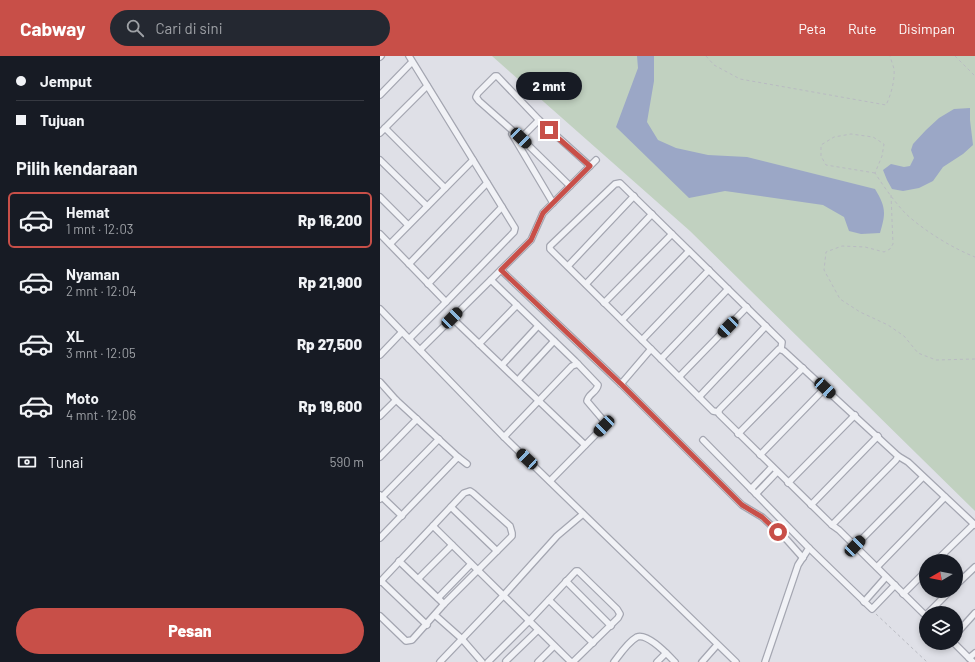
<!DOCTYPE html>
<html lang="id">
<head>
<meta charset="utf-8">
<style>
  :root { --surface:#171b24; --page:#242831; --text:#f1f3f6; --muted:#9ea1a6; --line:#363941; --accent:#c84f48 }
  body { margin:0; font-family:Barlow,sans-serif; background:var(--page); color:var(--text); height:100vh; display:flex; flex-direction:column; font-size:15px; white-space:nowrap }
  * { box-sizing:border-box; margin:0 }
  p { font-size:13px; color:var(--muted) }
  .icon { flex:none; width:22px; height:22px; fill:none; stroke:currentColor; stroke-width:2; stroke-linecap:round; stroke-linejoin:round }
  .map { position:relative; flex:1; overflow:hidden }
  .drawer { display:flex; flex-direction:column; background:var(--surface); width:380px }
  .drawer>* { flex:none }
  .hud { display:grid; align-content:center; height:88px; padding:0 16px; background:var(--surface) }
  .needle { width:26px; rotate:260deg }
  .buttons { position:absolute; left:539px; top:498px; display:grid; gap:8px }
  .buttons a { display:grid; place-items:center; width:44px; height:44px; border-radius:50%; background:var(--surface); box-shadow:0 2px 6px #0003; font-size:20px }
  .end { position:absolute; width:18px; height:18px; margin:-9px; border:5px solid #c84f48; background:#fff; box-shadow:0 0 0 2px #fff }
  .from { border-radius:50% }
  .bubble { position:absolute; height:28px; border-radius:14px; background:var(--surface); box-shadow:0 2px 6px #0003; font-size:13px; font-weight:800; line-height:28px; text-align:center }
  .car { position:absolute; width:12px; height:24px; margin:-12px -6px; border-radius:5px; box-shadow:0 0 3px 1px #0007; background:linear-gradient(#222 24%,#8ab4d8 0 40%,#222 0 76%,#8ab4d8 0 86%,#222 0) }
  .hud b { display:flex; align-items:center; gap:14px; height:38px; font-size:15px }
  .hud b+b { border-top:1px solid var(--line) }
  .hud i { width:10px; height:10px; background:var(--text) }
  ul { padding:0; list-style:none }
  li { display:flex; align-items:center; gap:12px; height:56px; margin:0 8px 6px; padding:0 8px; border:2px solid transparent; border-radius:6px }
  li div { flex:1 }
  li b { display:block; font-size:15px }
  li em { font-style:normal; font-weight:800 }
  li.on { border-color:var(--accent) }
  li>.icon { width:36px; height:36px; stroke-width:1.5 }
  h2 { padding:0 16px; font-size:18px; line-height:48px }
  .pay { display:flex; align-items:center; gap:10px; height:44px; padding:0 16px; font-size:15px }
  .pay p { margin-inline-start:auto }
  .action { display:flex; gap:8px; margin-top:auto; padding:8px 16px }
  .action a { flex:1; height:46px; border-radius:24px; background:var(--accent); color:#fff; font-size:16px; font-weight:800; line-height:46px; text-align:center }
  header { display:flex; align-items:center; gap:24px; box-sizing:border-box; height:56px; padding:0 20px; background:var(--accent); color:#fff }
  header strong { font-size:19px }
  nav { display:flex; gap:22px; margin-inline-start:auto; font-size:14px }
  .search { width:280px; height:36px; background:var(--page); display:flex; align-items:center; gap:10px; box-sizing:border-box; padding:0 14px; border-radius:22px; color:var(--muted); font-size:15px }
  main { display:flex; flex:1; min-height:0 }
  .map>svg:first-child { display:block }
</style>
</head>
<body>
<header>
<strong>Cabway</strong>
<div class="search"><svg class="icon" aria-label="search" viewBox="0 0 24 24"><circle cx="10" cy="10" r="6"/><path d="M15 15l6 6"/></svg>Cari di sini</div>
<nav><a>Peta</a><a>Rute</a><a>Disimpan</a></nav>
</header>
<main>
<section class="drawer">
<div class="hud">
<b><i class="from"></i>Jemput</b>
<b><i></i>Tujuan</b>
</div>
<h2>Pilih kendaraan</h2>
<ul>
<li class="on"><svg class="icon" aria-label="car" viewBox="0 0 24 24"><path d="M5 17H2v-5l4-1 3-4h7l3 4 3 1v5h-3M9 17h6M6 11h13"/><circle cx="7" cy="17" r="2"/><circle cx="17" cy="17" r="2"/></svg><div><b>Hemat</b><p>1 mnt · 12:03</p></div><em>Rp 16,200</em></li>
<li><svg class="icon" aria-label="car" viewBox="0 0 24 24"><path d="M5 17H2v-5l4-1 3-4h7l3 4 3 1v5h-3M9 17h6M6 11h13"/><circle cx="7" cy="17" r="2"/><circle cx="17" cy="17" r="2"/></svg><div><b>Nyaman</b><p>2 mnt · 12:04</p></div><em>Rp 21,900</em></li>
<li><svg class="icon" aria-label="car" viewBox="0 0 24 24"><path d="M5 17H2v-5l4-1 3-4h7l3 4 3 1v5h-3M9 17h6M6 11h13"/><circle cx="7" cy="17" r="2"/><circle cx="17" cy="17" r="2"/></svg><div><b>XL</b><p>3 mnt · 12:05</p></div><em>Rp 27,500</em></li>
<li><svg class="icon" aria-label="car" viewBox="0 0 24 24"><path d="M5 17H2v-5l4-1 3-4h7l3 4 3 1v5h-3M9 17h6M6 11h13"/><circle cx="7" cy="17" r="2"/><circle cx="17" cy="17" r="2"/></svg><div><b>Moto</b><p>4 mnt · 12:06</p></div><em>Rp 19,600</em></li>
</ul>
<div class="pay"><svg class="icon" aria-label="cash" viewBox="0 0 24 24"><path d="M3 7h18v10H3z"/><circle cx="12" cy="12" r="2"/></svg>Tunai<p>590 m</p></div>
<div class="action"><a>Pesan</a></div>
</section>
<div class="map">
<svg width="595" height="606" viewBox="0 0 595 606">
  <rect width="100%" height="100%" fill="#dfe0e7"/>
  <!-- green -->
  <polygon fill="#c1d1c0" points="112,0 595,0 595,455 310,175"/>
  <!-- water -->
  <g fill="#9ba7c6">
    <path d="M257,0h17v25l-7,41 11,18 18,8 32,7 39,2 128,32c11,18 11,24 5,44l-19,1 -12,-3 -5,-14 -21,-12 -98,-14 -36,7 -73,-71 22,-59z"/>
    <polygon points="590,52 590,64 593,89 583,98 563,111 553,125 539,132 523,135 512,133 507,124 503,114 511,108 524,111 530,110 534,102 531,94 533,88 546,74 559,62 574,53"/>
  </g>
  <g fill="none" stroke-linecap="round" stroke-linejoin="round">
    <defs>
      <g id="minor">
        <polyline points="0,1 1,0"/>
        <polyline points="0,39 32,6"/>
        <polyline points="5,72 65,132"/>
        <polyline points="0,77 47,30"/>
        <polyline points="132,78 173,147"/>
        <polyline points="141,82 159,64"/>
        <polyline points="0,104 47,150"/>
        <polyline points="190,130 141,82 99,45 96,41 98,37 115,20 117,20 159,64 210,110"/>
        <polyline points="0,141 28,169"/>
        <polyline points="0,178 66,246 134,176 135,172 29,0"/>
        <polyline points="10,188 93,104"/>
        <polyline points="29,208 107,127"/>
        <polyline points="188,210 254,140"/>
        <polyline points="121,214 241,328 271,293 170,193 170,190 235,128 240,127 402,286 401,293"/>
        <path d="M111,224l84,81 23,24c-1,7 -10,9 -11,16l17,20v5l-54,55"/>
        <polyline points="48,228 122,151"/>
        <polyline points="206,228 272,158"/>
        <polyline points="224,247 292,178"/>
        <polyline points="0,253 124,381 356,606"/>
        <polyline points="72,262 205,389"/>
        <polyline points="242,264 309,195"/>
        <polyline points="29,283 66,246"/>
        <polyline points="262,284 329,214"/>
        <polyline points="99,288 137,249"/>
        <polyline points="271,293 333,355 338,356"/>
        <polygon points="399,293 404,295 518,400 516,404 452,469 339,358 339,354"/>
        <polyline points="40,294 151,184 163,157 216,104"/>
        <polyline points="0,299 22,276"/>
        <polyline points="281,303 348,233"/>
        <polyline points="122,309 158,270"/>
        <polyline points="299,321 367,251"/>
        <polyline points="138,324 174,285"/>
        <polyline points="0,326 16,344 78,401"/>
        <polyline points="241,328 362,449 382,461 407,484 423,502"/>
        <polyline points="319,341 386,270"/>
        <polyline points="0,360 16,344"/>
        <polyline points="358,378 423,312"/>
        <polyline points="124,381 192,310 198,308"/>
        <polyline points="323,384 429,492 418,509 385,606"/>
        <polyline points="380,399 445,332"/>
        <polyline points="518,400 528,406 595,469"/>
        <polyline points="0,401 37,363"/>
        <polyline points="408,427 475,359"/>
        <polyline points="371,433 392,411"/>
        <polyline points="376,438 397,416"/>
        <polyline points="0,439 22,460"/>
        <polyline points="0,443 59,383"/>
        <polyline points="431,449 498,380"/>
        <polyline points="71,451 117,495"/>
        <polyline points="452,469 459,474 546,560"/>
        <polyline points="53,470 191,606"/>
        <polyline points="0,482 78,401 87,408"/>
        <polyline points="475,490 543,421"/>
        <polyline points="429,492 492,553 515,529"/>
        <polyline points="19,505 64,548"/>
        <polyline points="556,505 594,468"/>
        <polyline points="497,511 565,441"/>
        <polyline points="38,523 72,489"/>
        <polyline points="1,525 47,569"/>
        <polyline points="186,525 231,570"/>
        <polyline points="0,526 84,437 90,435 93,437 130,470 132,477 132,480 64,548 32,584 26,585 0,560"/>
        <polyline points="576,529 595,511"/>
        <polyline points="523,538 546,515"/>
        <polyline points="58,542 91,508"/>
        <polyline points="169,544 213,587"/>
        <polyline points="484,546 506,521"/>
        <polyline points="548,557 570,535"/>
        <polyline points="55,559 82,583 102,606"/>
        <polyline points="576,578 595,557"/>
        <polyline points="574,587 593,606"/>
        <polyline points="589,602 595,597"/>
        <polyline points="126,605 158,574"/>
        <polyline points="60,606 123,540 177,480 203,458"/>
        <polyline points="108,606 149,565 196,515 198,515 237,553 240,558 238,562 193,606"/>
        <polyline points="158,606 174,590"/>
        <path d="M234,606c6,-8 14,-20 23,-25 11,-4 31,18 38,25"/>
        <polyline points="277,606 286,597"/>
        <polyline points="322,606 337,589"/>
      </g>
    </defs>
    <!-- minor casing -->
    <use href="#minor" stroke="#a4a6b1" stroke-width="8"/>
    <!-- path -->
    <g stroke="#b9bbc2" stroke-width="1" stroke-dasharray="3 3" stroke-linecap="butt">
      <path d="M326,0l8,9 26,14 146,26c5,-10 9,-25 8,-36 -1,-4 -3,-9 -4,-13"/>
      <polyline points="575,0 595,20"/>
      <path d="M495,117l-49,-8 -5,-9v-11l13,-8 17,-3 22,3 11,7 -2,12 -7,17c9,14 19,28 30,40 18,17 47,35 70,44"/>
      <polyline points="511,139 513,188 510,193 504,196 485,191 462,190 446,196 444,214 460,243 480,256 508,269 524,280 538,297 556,304 595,303"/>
      <polyline points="496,558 547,606"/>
    </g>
    <!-- minor -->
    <use href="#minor" stroke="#f1f2f6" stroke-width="5.5"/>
  </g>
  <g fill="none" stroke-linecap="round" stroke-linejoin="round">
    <!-- route -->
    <polyline stroke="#c84f48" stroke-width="5" points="169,74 210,110 163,157 151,184 121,214 241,328 362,449 382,461 398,476"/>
  </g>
</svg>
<div class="buttons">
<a><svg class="needle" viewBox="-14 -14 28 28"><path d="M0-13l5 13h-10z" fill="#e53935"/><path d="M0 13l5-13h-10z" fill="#9ea1a6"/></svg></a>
<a><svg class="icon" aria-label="layers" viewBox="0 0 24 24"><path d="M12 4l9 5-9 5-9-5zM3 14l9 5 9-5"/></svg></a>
</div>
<i class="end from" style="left:398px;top:476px"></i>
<i class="end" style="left:169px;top:74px"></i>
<div class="bubble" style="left:136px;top:16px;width:66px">2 mnt</div>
<i class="car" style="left:141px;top:82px;rotate:134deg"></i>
<i class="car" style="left:72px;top:262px;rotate:45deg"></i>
<i class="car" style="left:348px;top:271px;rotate:224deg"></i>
<i class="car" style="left:445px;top:332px;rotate:133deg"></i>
<i class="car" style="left:224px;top:370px;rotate:224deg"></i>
<i class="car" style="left:147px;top:403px;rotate:313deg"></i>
<i class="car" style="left:475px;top:490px;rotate:44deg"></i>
</div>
</main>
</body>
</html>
